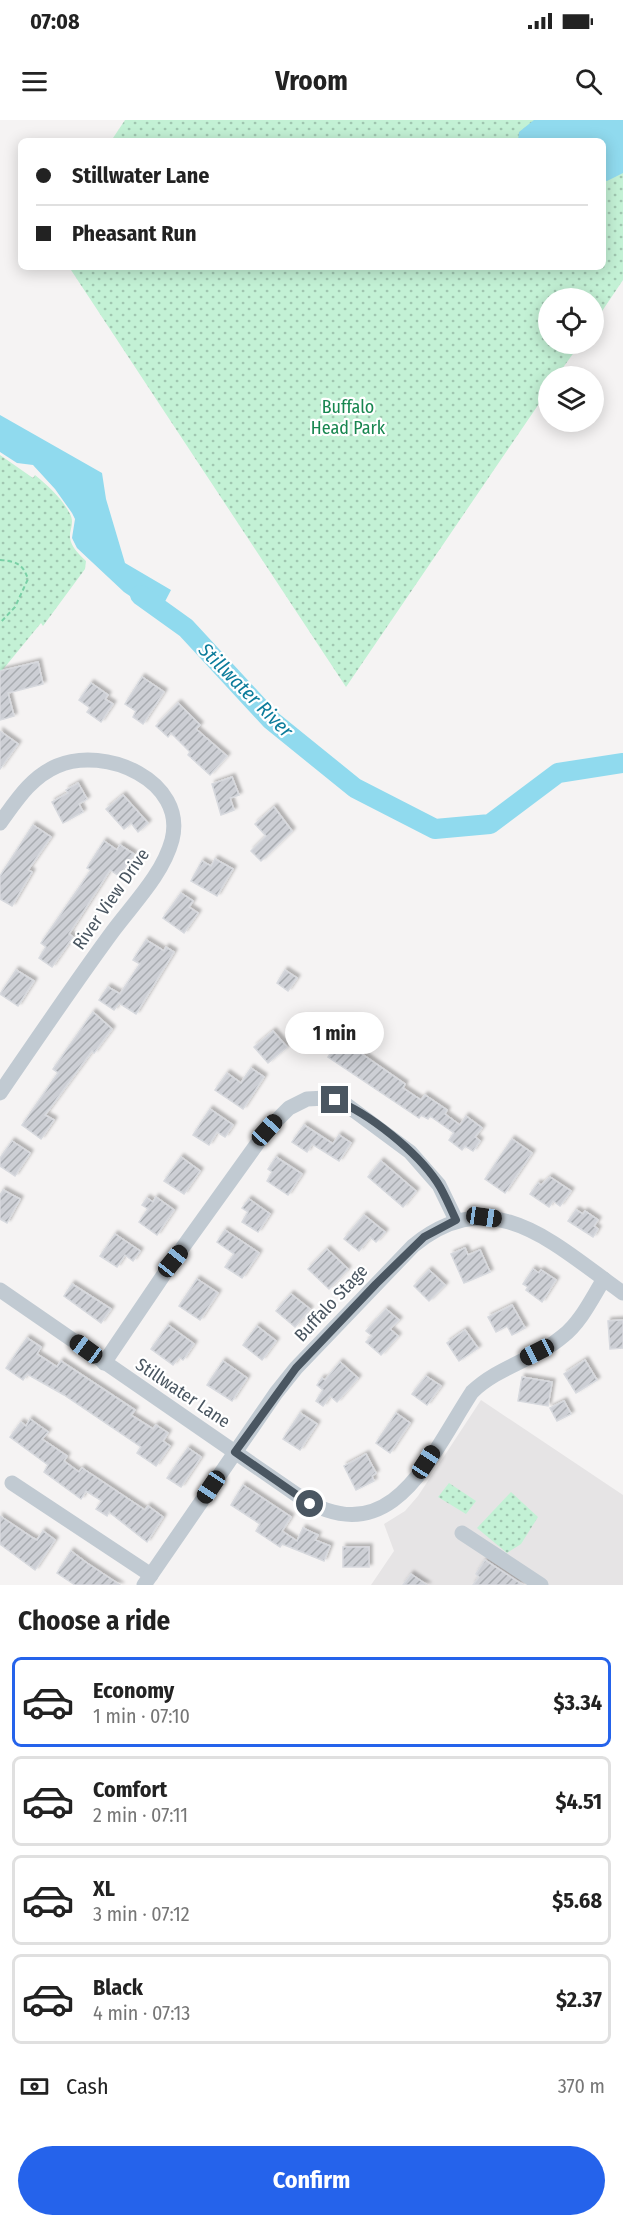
<!DOCTYPE html>
<html lang="en">
<head>
<meta charset="utf-8">
<style>
  :root { --surface:#fff; --page:#f2f2f2; --text:#222; --muted:#767676; --line:#e0e0e0; --accent:#2563eb }
  body { margin:0; font-family:"Fira Sans Condensed",sans-serif; background:var(--page); color:var(--text); height:100vh; display:flex; flex-direction:column; font-size:22px; white-space:nowrap }
  * { box-sizing:border-box; margin:0 }
  p { font-size:20px; color:var(--muted) }
  .icon { flex:none; width:33px; height:33px; fill:none; stroke:currentColor; stroke-width:2; stroke-linecap:round; stroke-linejoin:round }
  .map { position:relative; height:1465px; overflow:hidden }
  .details { display:flex; flex-direction:column; background:var(--surface); flex:1 }
  .details>* { flex:none }
  .top-card { position:absolute; left:18px; top:18px; width:588px; height:132px; border-radius:9px; box-shadow:0 3px 15px #0003; display:grid; align-content:center; height:132px; padding:0 18px; background:var(--surface) }
  .controls { position:absolute; left:538px; top:168px; display:grid; gap:12px }
  .controls a { display:grid; place-items:center; width:66px; height:66px; border-radius:50%; background:var(--surface); box-shadow:0 3px 15px #0003; font-size:30px }
  .end { position:absolute; width:27px; height:27px; margin:-14px; border:8px solid #4a5661; background:#fff; box-shadow:0 0 0 3px #fff }
  .from { border-radius:50% }
  .bubble { position:absolute; height:42px; border-radius:21px; background:var(--surface); box-shadow:0 3px 15px #0003; font-size:20px; font-weight:700; line-height:42px; text-align:center }
  .car { position:absolute; width:18px; height:36px; margin:-18px -9px; border-radius:8px; box-shadow:0 0 4px 2px #0007; background:linear-gradient(#222 24%,#8ab4d8 0 40%,#222 0 76%,#8ab4d8 0 86%,#222 0) }
  .top-card b { display:flex; align-items:center; gap:21px; height:57px; font-size:22px }
  .top-card b+b { border-top:2px solid var(--line) }
  .top-card i { width:15px; height:15px; background:var(--text) }
  ul { padding:0; list-style:none }
  li { display:flex; align-items:center; gap:18px; height:90px; margin:0 12px 9px; padding:0 6px; border:3px solid var(--line); border-radius:9px }
  li div { flex:1 }
  li b { display:block; font-size:22px }
  li em { font-style:normal; font-weight:700 }
  li.selected { border-color:var(--accent) }
  li>.icon { width:54px; height:54px; stroke-width:1.5 }
  h2 { padding:0 18px; font-size:27px; line-height:72px }
  .pay { display:flex; align-items:center; gap:15px; height:66px; padding:0 18px; font-size:22px }
  .pay p { margin-inline-start:auto }
  .button { display:flex; gap:12px; margin-top:auto; padding:12px 18px }
  .button a { flex:1; height:69px; border-radius:36px; background:var(--accent); color:#fff; font-size:24px; font-weight:700; line-height:69px; text-align:center }
  .status { display:flex; justify-content:space-between; align-items:center; height:42px; padding:0 30px; background:var(--surface); direction:ltr }
  .status svg { height:16px; fill:currentColor }
  header { display:flex; justify-content:space-between; align-items:center; height:78px; padding:0 18px; background:var(--surface); font-size:27px; font-weight:700 }
  .map>svg:first-child { display:block }
</style>
</head>
<body>
<div class="status"><b>07:08</b><svg viewBox="0 0 49 12"><path d="M0 12V9h3v3zM5 12V6h3v6zM10 12V3h3v9zM15 12V0h3v12zM26 1h20v11H26zM47 4h2v5h-2z"/></svg></div>
<header><svg class="icon" aria-label="menu" viewBox="0 0 24 24"><path d="M4 6h16M4 12h16M4 18h16"/></svg>Vroom<svg class="icon" aria-label="search" viewBox="0 0 24 24"><circle cx="10" cy="10" r="6"/><path d="M15 15l6 6"/></svg></header>
<div class="map">
<svg width="623" height="1465" viewBox="0 0 623 1465">
  <defs>
    <pattern id="grass-dots" width="8" height="8" patternUnits="userSpaceOnUse" patternTransform="scale(1.5)"><rect width="8" height="8" fill="#c3f1d5"/><path d="M2 2h.1M6 6h.1" fill="none" stroke="#a0c6b0" stroke-width="1.8" stroke-linecap="round"/></pattern>
    <pattern id="building-hatch" width="6" height="6" patternUnits="userSpaceOnUse" patternTransform="scale(1.5)"><rect width="6" height="6" fill="#cdcfd5"/><path d="M-1 1l2-2M0 6l6-6M5 7l2-2" fill="none" stroke="#a8abb0"/></pattern>
    <filter id="shadow"><feDropShadow dx="3" dy="-3" stdDeviation="1.5" flood-color="#0004"/></filter>
  </defs>
  <rect width="100%" height="100%" fill="#f5f3f3"/>
  <!-- education -->
  <polygon fill="#e6e4e5" points="481,1280 623,1375 623,1465 371,1465 394,1431 384,1404 405,1391 418,1376"/>
  <!-- grass -->
  <g fill="url(#grass-dots)">
    <polygon points="125,0 623,0 623,160 594,203 594,178 549,178 549,224 580,224 557,256 549,256 549,269 346,567 69,147 603,147 603,21 111,21"/>
    <path d="M0,335l33,23 2,-3c13,11 27,23 35,39 5,9 -1,16 0,24 1,9 10,17 16,23l-1,8 -42,57 -2,-3 -41,50z"/>
    <polygon points="449,1363 476,1381 466,1394 438,1377"/>
    <polygon points="511,1372 538,1397 521,1424 507,1433 477,1408"/>
  </g>
  <!-- water -->
  <g fill="#90daee">
    <polygon points="534,0 623,0 623,53 607,61 603,60 603,21 518,21 519,12"/>
    <polygon points="0,295 102,353 106,379 125,443 171,470 158,495 124,472 77,428 72,418 75,399 72,393 55,369 33,345 17,343 0,332"/>
  </g>
  <g fill="none" stroke-linecap="round" stroke-linejoin="round">
    <!-- river -->
    <polyline stroke="#90daee" stroke-width="20" points="140,475 186,508 271,600 355,668 435,709 490,704 558,653 623,643"/>
  </g>
  <!-- building -->
  <g fill="url(#building-hatch)" stroke="#d7d9de" stroke-width="1.5" filter="url(#shadow)">
    <polygon points="38,542 43,564 8,573 14,596 0,600 0,551"/>
    <polygon points="142,557 164,572 143,604 133,597 136,591 125,584"/>
    <polygon points="91,563 108,575 105,579 113,584 101,602 87,592 90,588 79,580"/>
    <polygon points="178,583 200,605 196,609 227,636 210,655 188,635 190,632 171,613 168,617 156,606"/>
    <polygon points="0,611 18,624 0,649"/>
    <polygon points="232,657 239,675 230,678 234,690 221,695 212,664"/>
    <polygon points="78,663 87,679 79,684 83,692 63,703 52,682 68,673 66,670"/>
    <polygon points="123,675 148,703 138,712 131,703 124,709 106,689"/>
    <polygon points="274,687 292,711 261,741 251,731 266,716 255,704"/>
    <polygon points="33,705 51,717 28,750 32,752 12,786 0,779 0,756"/>
    <polygon points="104,721 117,730 120,725 134,734 119,756 110,750 69,814 73,817 52,847 39,838 46,827 41,823 91,750 87,748"/>
    <polygon points="215,739 233,749 217,776 191,761 202,741 211,746"/>
    <polygon points="181,773 193,781 189,787 198,793 184,813 163,798"/>
    <polygon points="146,820 164,831 166,827 174,832 136,894 119,883 114,890 99,880 108,867 120,874 140,844 133,840"/>
    <polygon points="16,850 34,861 18,886 0,874"/>
    <polygon points="285,850 297,858 288,871 277,863"/>
    <polygon points="93,892 112,909 94,933 92,931 45,995 54,1000 41,1019 22,1005 58,953 53,949"/>
    <polygon points="297,898 321,899 319,925 295,923"/>
    <polygon points="346,909 358,917 352,927 405,964 403,968 421,980 425,975 447,990 445,994 460,1005 466,996 482,1008 475,1017 480,1021 473,1031 465,1026 462,1030 449,1020 454,1013 430,996 428,999 421,995 419,998 328,937"/>
    <polygon points="273,911 287,927 268,943 254,927"/>
    <polygon points="251,948 264,957 243,989 215,970 227,953 241,963"/>
    <polygon points="210,989 233,1005 225,1017 217,1012 209,1025 193,1015"/>
    <polygon points="304,1005 333,1024 339,1015 351,1023 339,1041 312,1024 307,1032 292,1022"/>
    <polygon points="512,1019 532,1033 505,1073 485,1059"/>
    <polygon points="12,1021 30,1033 15,1056 0,1046 0,1038"/>
    <polygon points="181,1037 200,1051 184,1074 164,1061"/>
    <polygon points="276,1037 302,1054 288,1075 267,1061 272,1052 268,1049"/>
    <polygon points="381,1041 416,1071 403,1087 368,1057"/>
    <polygon points="550,1057 571,1071 560,1086 553,1081 549,1087 530,1074 538,1063 541,1065"/>
    <polygon points="3,1070 20,1079 7,1103 0,1099 0,1075"/>
    <polygon points="156,1077 174,1090 157,1115 139,1102 148,1089 142,1085 147,1078 153,1082"/>
    <polygon points="249,1079 270,1094 258,1112 242,1102 248,1092 242,1088"/>
    <polygon points="576,1090 583,1094 585,1091 598,1100 594,1106 598,1109 593,1117 568,1101"/>
    <polygon points="364,1095 385,1112 376,1122 370,1117 359,1131 344,1119"/>
    <polygon points="225,1110 259,1133 242,1158 225,1147 234,1134 217,1122"/>
    <polygon points="115,1114 140,1131 133,1141 125,1135 117,1147 100,1136"/>
    <polygon points="465,1128 468,1135 480,1130 490,1152 464,1163 451,1134"/>
    <polygon points="327,1129 348,1149 329,1169 308,1149"/>
    <polygon points="533,1149 539,1153 541,1150 556,1160 542,1182 526,1170 528,1167 523,1164"/>
    <polygon points="429,1150 445,1165 429,1181 414,1166"/>
    <polygon points="197,1159 218,1173 200,1200 179,1186"/>
    <polygon points="72,1164 111,1189 101,1203 64,1176"/>
    <polygon points="291,1174 310,1189 295,1207 276,1191"/>
    <polygon points="512,1185 525,1208 512,1215 507,1206 496,1212 488,1197"/>
    <polygon points="386,1189 399,1200 390,1209 398,1216 381,1235 366,1222 372,1216 366,1211"/>
    <polygon points="623,1200 623,1228 610,1229 608,1201"/>
    <polygon points="168,1205 194,1224 183,1240 179,1237 173,1245 151,1229"/>
    <polygon points="257,1206 276,1221 262,1240 243,1225"/>
    <polygon points="465,1210 478,1228 459,1241 447,1223"/>
    <polygon points="27,1218 41,1227 37,1234 57,1247 61,1241 135,1290 131,1295 153,1309 156,1305 168,1313 163,1321 170,1326 156,1346 137,1333 141,1327 64,1275 27,1254 23,1260 6,1248"/>
    <polygon points="585,1240 597,1260 576,1273 564,1254"/>
    <polygon points="223,1241 247,1258 232,1281 207,1265"/>
    <polygon points="340,1242 358,1258 337,1282 330,1276 323,1286 316,1281 323,1270 317,1265 322,1258 325,1260"/>
    <polygon points="426,1256 441,1266 427,1285 412,1274"/>
    <polygon points="522,1257 552,1262 548,1286 518,1281"/>
    <polygon points="564,1281 571,1294 557,1301 550,1288"/>
    <polygon points="300,1293 317,1304 300,1330 283,1319"/>
    <polygon points="396,1293 410,1303 390,1333 376,1323"/>
    <polygon points="30,1299 48,1312 42,1319 67,1336 64,1341 79,1352 82,1348 145,1390 148,1386 163,1397 147,1422 109,1392 107,1396 96,1389 102,1381 86,1371 81,1379 44,1352 48,1345 10,1317 21,1302 26,1306"/>
    <polygon points="188,1328 201,1337 181,1367 167,1358"/>
    <polygon points="366,1334 376,1353 372,1356 374,1361 356,1370 344,1346"/>
    <polygon points="243,1365 291,1397 282,1411 297,1421 303,1408 318,1415 315,1420 330,1426 324,1441 282,1424 280,1427 256,1411 260,1404 231,1385"/>
    <polygon points="0,1396 33,1418 37,1420 43,1411 55,1420 35,1450 0,1424"/>
    <rect x="343" y="1427" width="26" height="20"/>
    <polygon points="71,1431 87,1443 120,1465 75,1465 57,1453"/>
    <polygon points="485,1440 523,1465 473,1465 479,1457 476,1454"/>
    <polygon points="411,1454 427,1465 403,1465"/>
  </g>
  <g fill="none" stroke-linecap="round" stroke-linejoin="round">
    <!-- path -->
    <path stroke="#7ad0a6" stroke-width="2" stroke-dasharray="4.5 3" stroke-linecap="butt" d="M0,440c16,1 23,4 28,19l-13,28 -15,16"/>
    <!-- minor -->
    <g stroke="#c1cad2" stroke-width="15">
      <path d="M0,703c16,-22 31,-46 57,-57 48,-21 130,15 115,74 -9,34 -39,64 -59,91 -39,53 -76,108 -113,162"/>
      <path d="M0,1170l300,207c92,58 130,-41 172,-105 27,-26 63,-32 91,-56 18,-14 29,-38 41,-57"/>
      <polyline points="104,1243 173,1141 267,1010 289,988 307,979 326,978 344,983 410,1032 439,1065 456,1100"/>
      <polyline points="12,1363 151,1455"/>
      <polyline points="462,1413 541,1465"/>
      <path d="M144,1465l132,-192 20,-25 117,-122c80,-66 142,-1 210,47"/>
    </g>
  </g>
  <g fill="none" stroke-linecap="round" stroke-linejoin="round">
    <!-- route -->
    <path stroke="#4a5661" stroke-width="8" d="M310,1384l-75,-52 61,-84 80,-84 48,-47 32,-17c-6,-12 -11,-26 -19,-38 -20,-30 -68,-69 -102,-82"/>
  </g>
  <g text-anchor="middle" dominant-baseline="central" stroke-width="4.5" stroke-linejoin="round" paint-order="stroke">
    <!-- park labels -->
    <g font-size="18" fill="#17864f" stroke="#fff">
      <text x="348" y="287">Buffalo<tspan x="348" dy="21">Head Park</tspan></text>
    </g>
    <!-- street labels -->
    <g font-size="18" fill="#4a5661" stroke="#fff">
      <text transform="translate(111 779) rotate(-55)">River View Drive</text>
      <text transform="translate(331 1183) rotate(-47)">Buffalo Stage</text>
      <text transform="translate(183 1273) rotate(34)">Stillwater Lane</text>
    </g>
    <!-- water labels -->
    <g font-size="20" font-style="italic" fill="#0c7c9b" stroke="#fff">
      <text transform="translate(246 570) rotate(45)">Stillwater River</text>
    </g>
  </g>
</svg>
<div class="controls">
<a><svg class="icon" aria-label="locate" viewBox="0 0 24 24"><circle cx="12" cy="12" r="6"/><path d="M12 2v4M12 18v4M2 12h4M18 12h4"/></svg></a>
<a><svg class="icon" aria-label="layers" viewBox="0 0 24 24"><path d="M12 4l9 5-9 5-9-5zM3 14l9 5 9-5"/></svg></a>
</div>
<i class="end from" style="left:310px;top:1384px"></i>
<i class="end" style="left:335px;top:980px"></i>
<div class="bubble" style="left:285px;top:892px;width:99px">1 min</div>
<i class="car" style="left:267px;top:1010px;rotate:42deg"></i>
<i class="car" style="left:484px;top:1097px;rotate:98deg"></i>
<i class="car" style="left:173px;top:1141px;rotate:39deg"></i>
<i class="car" style="left:86px;top:1229px;rotate:306deg"></i>
<i class="car" style="left:537px;top:1232px;rotate:243deg"></i>
<i class="car" style="left:426px;top:1342px;rotate:33deg"></i>
<i class="car" style="left:211px;top:1367px;rotate:214deg"></i>
<div class="top-card">
<b><i class="from"></i>Stillwater Lane</b>
<b><i></i>Pheasant Run</b>
</div>
</div>
<section class="details">
<h2>Choose a ride</h2>
<ul>
<li class="selected"><svg class="icon" aria-label="car" viewBox="0 0 24 24"><path d="M5 17H2v-5l4-1 3-4h7l3 4 3 1v5h-3M9 17h6M6 11h13"/><circle cx="7" cy="17" r="2"/><circle cx="17" cy="17" r="2"/></svg><div><b>Economy</b><p>1 min · 07:10</p></div><em>$3.34</em></li>
<li><svg class="icon" aria-label="car" viewBox="0 0 24 24"><path d="M5 17H2v-5l4-1 3-4h7l3 4 3 1v5h-3M9 17h6M6 11h13"/><circle cx="7" cy="17" r="2"/><circle cx="17" cy="17" r="2"/></svg><div><b>Comfort</b><p>2 min · 07:11</p></div><em>$4.51</em></li>
<li><svg class="icon" aria-label="car" viewBox="0 0 24 24"><path d="M5 17H2v-5l4-1 3-4h7l3 4 3 1v5h-3M9 17h6M6 11h13"/><circle cx="7" cy="17" r="2"/><circle cx="17" cy="17" r="2"/></svg><div><b>XL</b><p>3 min · 07:12</p></div><em>$5.68</em></li>
<li><svg class="icon" aria-label="car" viewBox="0 0 24 24"><path d="M5 17H2v-5l4-1 3-4h7l3 4 3 1v5h-3M9 17h6M6 11h13"/><circle cx="7" cy="17" r="2"/><circle cx="17" cy="17" r="2"/></svg><div><b>Black</b><p>4 min · 07:13</p></div><em>$2.37</em></li>
</ul>
<div class="pay"><svg class="icon" aria-label="cash" viewBox="0 0 24 24"><path d="M3 7h18v10H3z"/><circle cx="12" cy="12" r="2"/></svg>Cash<p>370 m</p></div>
<div class="button"><a>Confirm</a></div>
</section>
</body>
</html>
